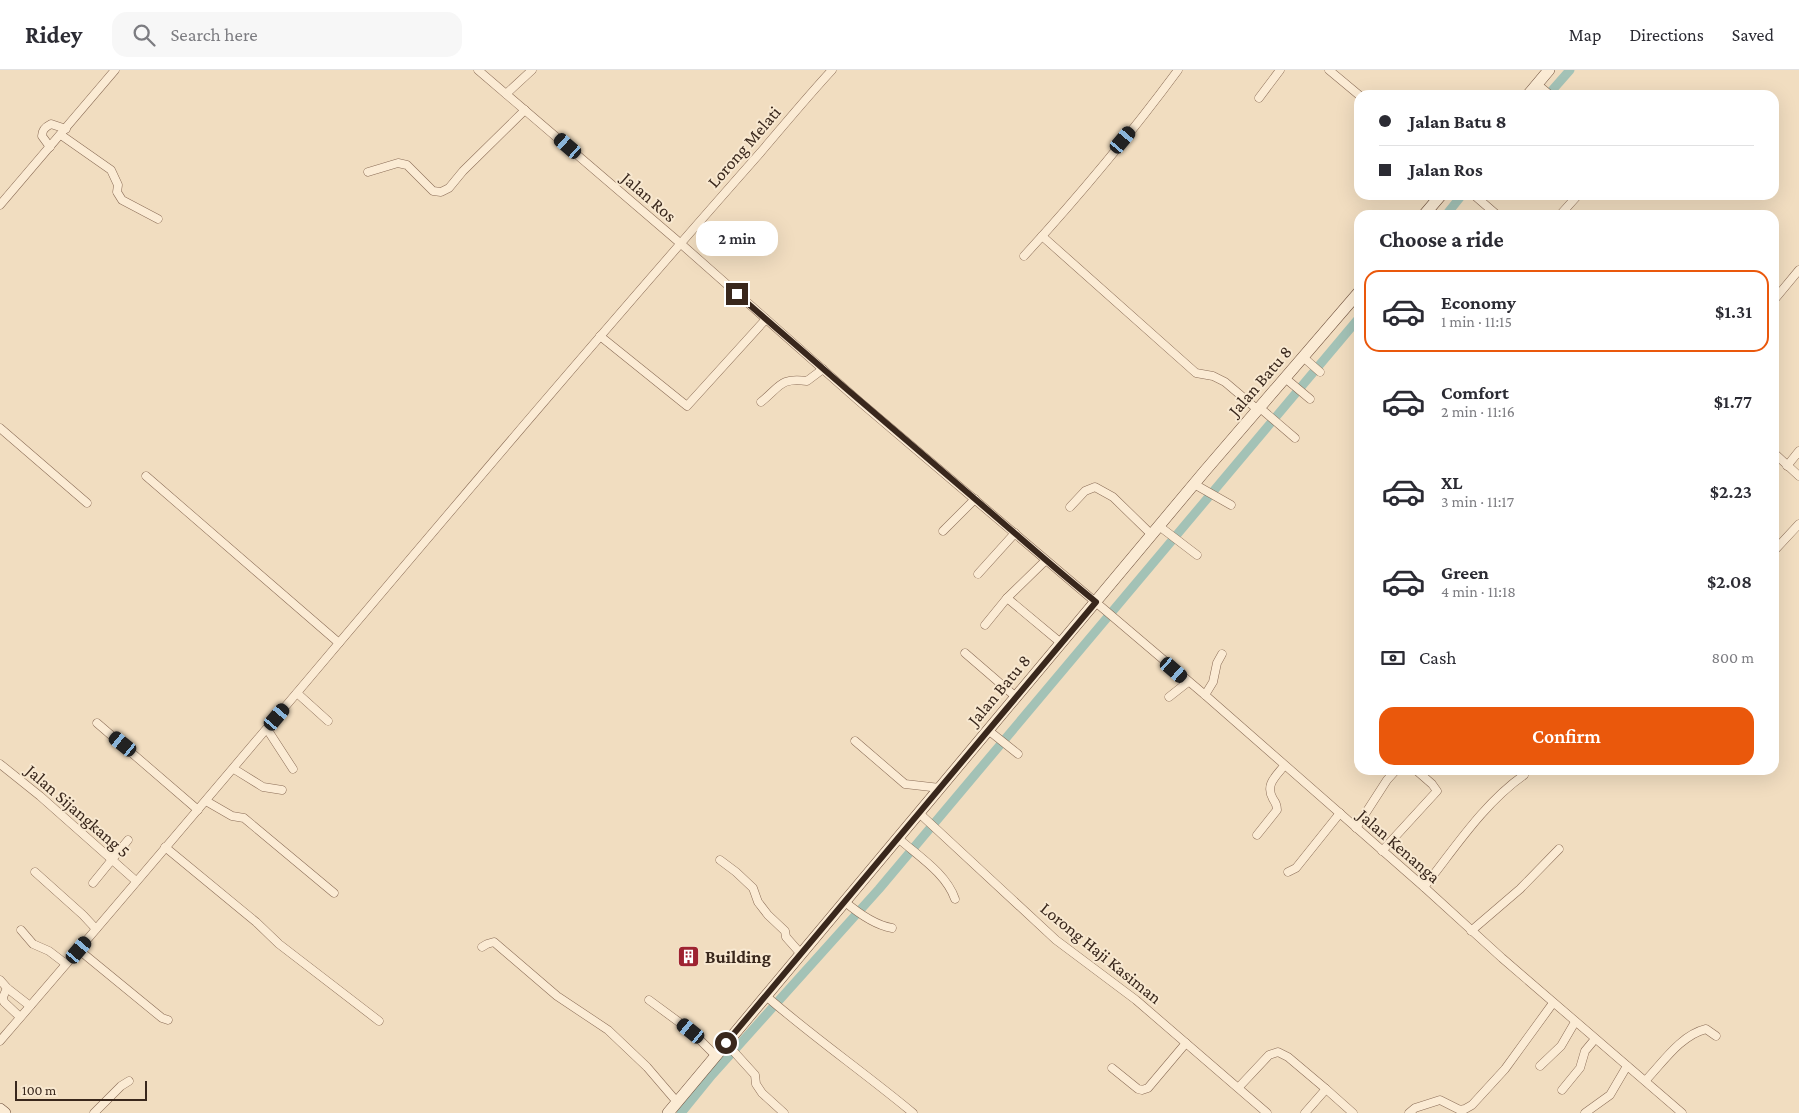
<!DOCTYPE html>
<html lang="en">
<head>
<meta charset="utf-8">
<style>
  :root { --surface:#fff; --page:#f7f7f7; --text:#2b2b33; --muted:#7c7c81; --line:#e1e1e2; --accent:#ea580c }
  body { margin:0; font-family:"Crimson Pro",serif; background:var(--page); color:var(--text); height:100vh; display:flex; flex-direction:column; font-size:19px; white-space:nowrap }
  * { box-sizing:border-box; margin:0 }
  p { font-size:16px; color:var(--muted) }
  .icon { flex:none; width:28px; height:28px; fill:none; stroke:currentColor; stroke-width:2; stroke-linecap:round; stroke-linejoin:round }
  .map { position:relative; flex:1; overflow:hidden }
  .details { position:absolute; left:1354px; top:140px; width:425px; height:565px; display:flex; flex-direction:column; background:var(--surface); border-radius:15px; box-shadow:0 5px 20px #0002 }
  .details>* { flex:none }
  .banner { position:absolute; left:1354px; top:20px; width:425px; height:110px; border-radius:15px; box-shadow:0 5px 20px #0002; display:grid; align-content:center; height:110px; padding:0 25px; background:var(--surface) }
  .scale { position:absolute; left:15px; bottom:12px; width:132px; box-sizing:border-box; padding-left:5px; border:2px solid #39271c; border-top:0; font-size:14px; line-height:18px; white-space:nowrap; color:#39271c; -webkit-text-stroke:4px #f8e8d0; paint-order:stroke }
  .end { position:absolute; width:22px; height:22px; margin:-11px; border:6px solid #39271c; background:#fff; box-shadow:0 0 0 2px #fff }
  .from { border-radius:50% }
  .bubble { position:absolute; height:35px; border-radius:15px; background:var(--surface); box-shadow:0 5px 20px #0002; font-size:16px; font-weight:600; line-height:35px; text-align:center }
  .car { position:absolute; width:15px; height:30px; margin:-15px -8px; border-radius:6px; box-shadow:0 0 4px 1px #0007; background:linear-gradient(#222 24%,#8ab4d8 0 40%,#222 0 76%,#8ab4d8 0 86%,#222 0) }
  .banner b { display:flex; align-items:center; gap:18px; height:48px; font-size:19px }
  .banner b+b { border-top:1px solid var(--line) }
  .banner i { width:12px; height:12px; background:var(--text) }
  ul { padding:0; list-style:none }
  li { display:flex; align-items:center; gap:15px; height:82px; margin:0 10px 8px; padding:0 15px; border:2px solid transparent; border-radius:15px }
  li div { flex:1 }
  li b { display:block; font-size:19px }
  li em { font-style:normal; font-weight:600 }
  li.selected { border-color:var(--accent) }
  li>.icon { width:45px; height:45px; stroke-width:1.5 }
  h2 { padding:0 25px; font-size:22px; line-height:60px }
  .pay { display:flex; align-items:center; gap:12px; height:55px; padding:0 25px; font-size:19px }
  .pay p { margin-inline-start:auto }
  .primary-button { display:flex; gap:10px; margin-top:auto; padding:10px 25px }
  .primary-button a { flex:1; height:58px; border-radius:15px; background:var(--accent); color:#fff; font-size:20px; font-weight:600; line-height:58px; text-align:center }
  header { display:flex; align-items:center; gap:30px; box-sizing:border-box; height:70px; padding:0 25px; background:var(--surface); border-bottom:1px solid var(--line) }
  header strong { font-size:24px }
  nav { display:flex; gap:28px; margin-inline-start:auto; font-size:18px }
  .search { width:350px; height:45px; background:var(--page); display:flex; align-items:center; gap:12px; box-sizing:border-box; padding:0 18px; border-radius:15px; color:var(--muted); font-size:19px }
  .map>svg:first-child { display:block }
</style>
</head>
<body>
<header>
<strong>Ridey</strong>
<div class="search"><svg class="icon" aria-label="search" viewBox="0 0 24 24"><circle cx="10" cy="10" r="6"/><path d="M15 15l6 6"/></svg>Search here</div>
<nav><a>Map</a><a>Directions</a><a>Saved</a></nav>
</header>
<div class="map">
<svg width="1799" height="1043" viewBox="0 0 1799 1043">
  <rect width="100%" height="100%" fill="#f1ddc0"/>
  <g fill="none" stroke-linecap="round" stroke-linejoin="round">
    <!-- canal -->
    <g stroke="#a3c2b6" stroke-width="9">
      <polyline points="1548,25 1570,0"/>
      <polyline points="1446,145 1462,125"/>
      <polyline points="681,1043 712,1005 879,819 1359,248"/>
    </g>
    <defs>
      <g id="street">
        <polyline points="478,0 680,173 860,332 1205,625 1424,817 1502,888 1682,1043"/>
        <polyline points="1329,0 1359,25"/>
        <polyline points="1537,14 1550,25"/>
        <polyline points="506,24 532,0"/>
        <polyline points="1259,28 1280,0"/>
        <polyline points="61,65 111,100 118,115 117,122 122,130 158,149"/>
        <path d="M50,77l-8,-11c0,-6 3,-9 9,-12l15,5"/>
        <polyline points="368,102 398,93 407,95 433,121 441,122 449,118 463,101 525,40"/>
        <polyline points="1474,125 1497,145"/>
        <polyline points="0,135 115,0"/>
        <polyline points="1560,145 1578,125"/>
        <polyline points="1042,166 1196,303 1213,306 1225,312 1258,340"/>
        <path d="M1024,186c54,-59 106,-121 154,-186"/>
        <polyline points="1774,230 1799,200"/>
        <polyline points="600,266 687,336 766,249"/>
        <polyline points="1303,287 1320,302"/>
        <polyline points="1285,308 1310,329"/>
        <path d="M761,332c19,-15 19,-25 46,-21l16,-12"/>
        <polyline points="1260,338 1295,368"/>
        <polyline points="0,358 87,433"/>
        <polyline points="1774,383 1799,406"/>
        <polyline points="1787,396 1799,381"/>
        <polyline points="146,406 339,573"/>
        <polyline points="1194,414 1231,435"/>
        <polyline points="1070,437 1085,421 1095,417 1113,427 1152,465"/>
        <polyline points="1159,456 1197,485"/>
        <polyline points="943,461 975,429"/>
        <polyline points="1774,481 1799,454"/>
        <polyline points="978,504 1015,463"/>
        <polyline points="1007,528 1061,573"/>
        <polyline points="985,555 1007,528 1045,491"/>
        <polyline points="965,583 1016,627"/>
        <polyline points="297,623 328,651"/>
        <polyline points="1205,625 1213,612 1217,593 1222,584"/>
        <polyline points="1169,627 1188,612"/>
        <polyline points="97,653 198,740"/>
        <polyline points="267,659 293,699"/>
        <polyline points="988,660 1018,684"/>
        <polyline points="855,671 905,714 940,718"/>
        <polyline points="0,694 40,726 136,811"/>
        <polyline points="234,699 263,717 282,720"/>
        <polyline points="206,731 232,746 244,748 334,823"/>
        <polyline points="919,743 1056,870 1136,930 1267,1043"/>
        <polyline points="1356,758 1387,710 1396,700"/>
        <path d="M1257,765l20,-25c0,-5 -1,-7 -4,-11 -8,-14 2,-22 11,-33"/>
        <path d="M898,768c20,18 48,35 57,61"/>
        <polyline points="165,777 256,852 279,874 379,951"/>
        <polyline points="1382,781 1437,721 1432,714 1416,700"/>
        <polyline points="720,790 736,802 753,818 758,832 768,845 785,861 786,867 801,884"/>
        <polyline points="35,802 83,845 96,859"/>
        <polyline points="1288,802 1296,798 1340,743"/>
        <polyline points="93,813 128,770"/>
        <path d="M1424,817c31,-39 59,-83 100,-112"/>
        <path d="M844,831c14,12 30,24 48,27"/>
        <polyline points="21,860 33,874 49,881 66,894"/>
        <polyline points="1471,861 1520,819 1559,779"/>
        <polyline points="482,877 487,874 494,872 557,926 608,960 647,997 677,1032"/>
        <polyline points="79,880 162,948 168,950"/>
        <polyline points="0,910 7,918 30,936"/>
        <polyline points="7,918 3,927 4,932 20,947"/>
        <path d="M766,926c47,41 99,77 147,117"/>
        <polyline points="649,930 691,961 716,986"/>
        <path d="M0,971c255,-295 502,-596 760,-888 24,-28 47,-56 72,-83"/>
        <polyline points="726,973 755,1005 756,1014 762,1023 784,1043"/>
        <polyline points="1540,996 1561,976 1575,952"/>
        <polyline points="1112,998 1138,1019 1142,1020 1148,1018 1186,973"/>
        <path d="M1646,1010c17,-18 35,-45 60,-51l10,7"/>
        <polyline points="1239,1017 1269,985 1278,982 1288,987 1326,1019 1353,1043"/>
        <polyline points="1562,1020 1580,998 1585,981 1595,969"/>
        <polyline points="94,1043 121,1016 129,1011"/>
        <polyline points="1305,1043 1326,1019"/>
        <polyline points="1409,1043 1415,1038 1440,1030 1460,1040 1465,1039 1472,1035 1505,999 1553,933"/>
        <polyline points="1585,1043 1610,1025 1627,996"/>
      </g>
      <g id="secondary">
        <polyline points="1528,25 1549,0"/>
        <polyline points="1424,145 1441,125"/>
        <polyline points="0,1039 5,1043"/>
        <polyline points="668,1043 1204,402 1359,222"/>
      </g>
    </defs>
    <!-- street casing -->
    <use href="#street" stroke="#8b6d57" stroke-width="9"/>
    <!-- secondary casing -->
    <use href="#secondary" stroke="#6d4e3a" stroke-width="12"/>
    <!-- street -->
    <use href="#street" stroke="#fbebd4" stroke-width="8"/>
    <!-- secondary -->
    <use href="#secondary" stroke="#fbebd4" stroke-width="11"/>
  </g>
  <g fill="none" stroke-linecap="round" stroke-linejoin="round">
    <!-- route -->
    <path stroke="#39271c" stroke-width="6" d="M726,973l370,-441c-42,-34 -81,-69 -121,-103 -80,-68 -159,-136 -238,-205"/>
  </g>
  <!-- icons -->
  <defs>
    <symbol id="building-square" viewBox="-11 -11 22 22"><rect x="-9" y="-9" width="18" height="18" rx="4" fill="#9e2331" stroke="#f8e8d0"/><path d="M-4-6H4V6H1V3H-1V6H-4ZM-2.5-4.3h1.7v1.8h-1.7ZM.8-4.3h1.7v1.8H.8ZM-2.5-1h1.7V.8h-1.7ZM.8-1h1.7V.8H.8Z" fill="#fff"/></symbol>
  </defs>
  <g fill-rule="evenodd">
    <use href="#building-square" x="676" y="874" width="25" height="25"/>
  </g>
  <g text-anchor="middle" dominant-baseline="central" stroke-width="4" stroke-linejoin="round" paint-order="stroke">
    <!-- street labels -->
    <g font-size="18" fill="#39271c" stroke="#f8e8d0">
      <text transform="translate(744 77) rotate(-49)">Lorong Melati</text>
      <text transform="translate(649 127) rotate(41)">Jalan Ros</text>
      <text transform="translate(1260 311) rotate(-49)">Jalan Batu 8</text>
      <text transform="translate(999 620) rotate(-50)">Jalan Batu 8</text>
      <text transform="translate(78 741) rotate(41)">Jalan Sijangkang 5</text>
      <text transform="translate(1399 776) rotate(41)">Jalan Kenanga</text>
      <text transform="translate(1101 883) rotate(39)">Lorong Haji Kasiman</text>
    </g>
    <!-- poi labels -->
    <g font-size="18" font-weight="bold" fill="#39271c" stroke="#f8e8d0" text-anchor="start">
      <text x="705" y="887">Building</text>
    </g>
  </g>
</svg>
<div class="scale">100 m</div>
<i class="end from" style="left:726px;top:973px"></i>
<i class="end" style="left:737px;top:224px"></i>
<div class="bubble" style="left:696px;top:151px;width:82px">2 min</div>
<i class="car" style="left:1123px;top:70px;rotate:40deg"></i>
<i class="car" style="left:568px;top:76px;rotate:311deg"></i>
<i class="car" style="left:1174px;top:600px;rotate:131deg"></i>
<i class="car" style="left:277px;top:647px;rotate:40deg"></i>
<i class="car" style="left:123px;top:674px;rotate:309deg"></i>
<i class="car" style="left:79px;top:880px;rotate:40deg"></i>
<i class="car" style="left:691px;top:961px;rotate:309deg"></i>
<div class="banner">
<b><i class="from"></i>Jalan Batu 8</b>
<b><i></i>Jalan Ros</b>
</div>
<section class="details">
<h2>Choose a ride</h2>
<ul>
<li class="selected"><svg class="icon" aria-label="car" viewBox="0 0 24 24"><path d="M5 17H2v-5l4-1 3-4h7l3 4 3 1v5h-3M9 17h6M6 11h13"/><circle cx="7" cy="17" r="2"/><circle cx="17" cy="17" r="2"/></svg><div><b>Economy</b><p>1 min · 11:15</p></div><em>$1.31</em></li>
<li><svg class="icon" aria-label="car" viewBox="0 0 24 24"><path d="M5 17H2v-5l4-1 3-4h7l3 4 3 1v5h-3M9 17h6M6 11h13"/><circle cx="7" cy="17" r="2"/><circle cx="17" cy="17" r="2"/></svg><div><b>Comfort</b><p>2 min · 11:16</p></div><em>$1.77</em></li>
<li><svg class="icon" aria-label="car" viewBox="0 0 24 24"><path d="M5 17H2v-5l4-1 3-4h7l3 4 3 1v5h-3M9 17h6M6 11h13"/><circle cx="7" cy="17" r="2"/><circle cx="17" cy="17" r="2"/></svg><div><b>XL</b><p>3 min · 11:17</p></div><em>$2.23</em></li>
<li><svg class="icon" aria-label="car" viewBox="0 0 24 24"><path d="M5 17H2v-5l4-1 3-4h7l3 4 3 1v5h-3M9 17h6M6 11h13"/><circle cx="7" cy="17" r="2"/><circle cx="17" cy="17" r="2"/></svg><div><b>Green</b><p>4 min · 11:18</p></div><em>$2.08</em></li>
</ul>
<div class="pay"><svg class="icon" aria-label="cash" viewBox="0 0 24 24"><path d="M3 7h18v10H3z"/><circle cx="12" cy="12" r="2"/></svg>Cash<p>800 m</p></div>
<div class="primary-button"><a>Confirm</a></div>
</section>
</div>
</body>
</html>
